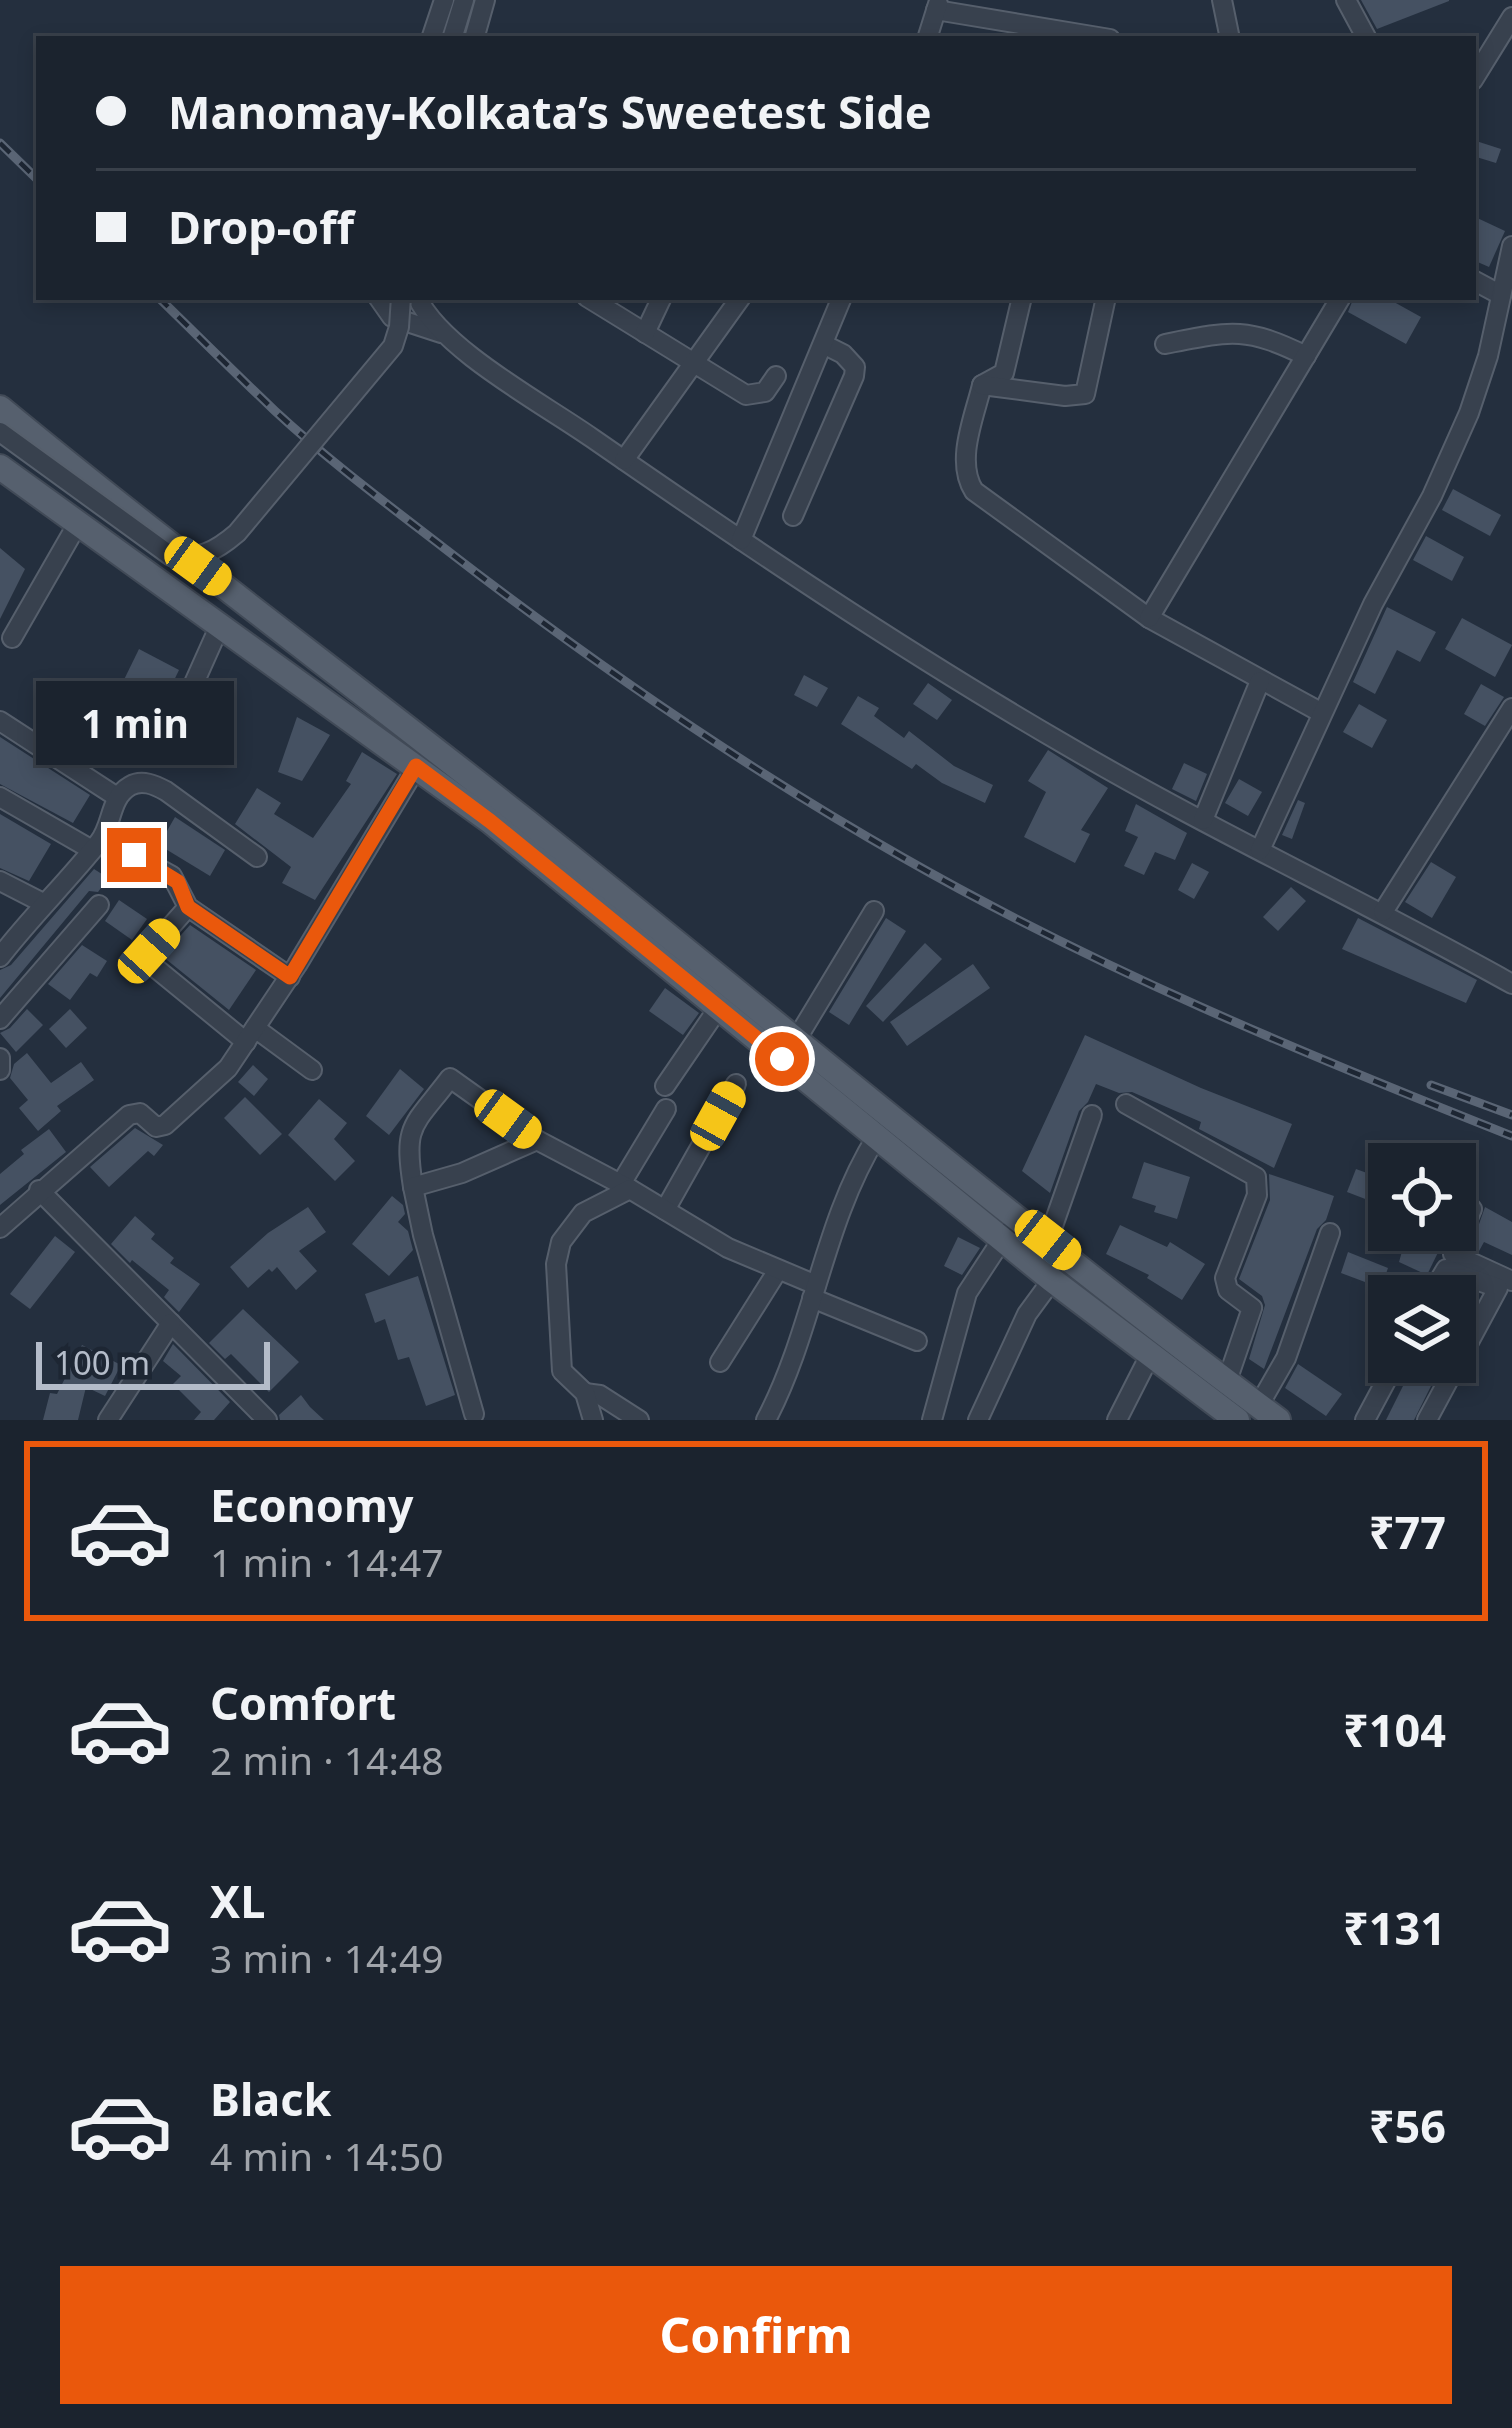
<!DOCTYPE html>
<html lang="en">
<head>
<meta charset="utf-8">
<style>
  :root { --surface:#1b232e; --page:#282f3a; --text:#f1f3f6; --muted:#a0a4aa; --line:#39404a; --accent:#ea580c }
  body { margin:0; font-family:"Noto Sans",sans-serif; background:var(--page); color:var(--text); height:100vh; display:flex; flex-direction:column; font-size:45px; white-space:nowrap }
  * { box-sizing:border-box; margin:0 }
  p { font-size:39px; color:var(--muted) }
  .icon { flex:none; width:66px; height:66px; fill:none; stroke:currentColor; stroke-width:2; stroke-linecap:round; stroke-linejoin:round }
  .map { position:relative; height:1420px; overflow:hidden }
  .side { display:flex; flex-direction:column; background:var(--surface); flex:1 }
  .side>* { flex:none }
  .top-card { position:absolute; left:36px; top:36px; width:1440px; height:264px; border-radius:0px; box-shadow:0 6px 18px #0003,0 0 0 3px var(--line); display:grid; align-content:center; height:264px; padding:0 60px; background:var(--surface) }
  .tools { position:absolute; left:1368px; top:1143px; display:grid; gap:24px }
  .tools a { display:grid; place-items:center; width:108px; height:108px; border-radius:0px; background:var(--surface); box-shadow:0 6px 18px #0003,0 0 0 3px var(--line); font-size:60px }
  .scale { position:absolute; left:36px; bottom:30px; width:234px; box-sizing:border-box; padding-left:12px; border:6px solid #b4bcc9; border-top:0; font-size:33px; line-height:42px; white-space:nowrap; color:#b4bcc9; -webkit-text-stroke:9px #1d2633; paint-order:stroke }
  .end { position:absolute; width:54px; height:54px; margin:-27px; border:15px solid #ea580c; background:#fff; box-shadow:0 0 0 6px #fff }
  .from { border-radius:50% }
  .bubble { position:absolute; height:84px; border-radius:0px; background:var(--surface); box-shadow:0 6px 18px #0003,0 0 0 3px var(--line); font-size:39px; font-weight:700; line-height:84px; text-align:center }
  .car { position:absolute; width:36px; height:72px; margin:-36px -18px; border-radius:15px; box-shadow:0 0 9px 3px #0007; background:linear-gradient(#f5c518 24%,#345 0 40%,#f5c518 0 76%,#345 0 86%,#f5c518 0) }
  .top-card b { display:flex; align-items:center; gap:42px; height:114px; font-size:45px }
  .top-card b+b { border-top:3px solid var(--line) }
  .top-card i { width:30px; height:30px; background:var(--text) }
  ul { padding:21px 0 0; list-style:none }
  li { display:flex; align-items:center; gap:36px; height:180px; margin:0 24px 18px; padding:0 36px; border:6px solid transparent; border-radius:0px }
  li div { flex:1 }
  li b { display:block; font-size:45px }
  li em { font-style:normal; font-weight:700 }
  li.on { border-color:var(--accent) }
  li>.icon { width:108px; height:108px; stroke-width:1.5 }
  .button { display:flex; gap:24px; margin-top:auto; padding:24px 60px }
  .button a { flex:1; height:138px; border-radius:0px; background:var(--accent); color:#fff; font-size:48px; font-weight:700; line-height:138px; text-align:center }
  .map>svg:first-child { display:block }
</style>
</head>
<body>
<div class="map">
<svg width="1512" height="1420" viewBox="0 0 1512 1420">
  <rect width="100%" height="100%" fill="#242f3e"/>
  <!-- building -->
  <g fill="#455162">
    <polygon points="1361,0 1449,0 1449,1 1377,29"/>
    <polygon points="1473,140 1501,149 1496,163 1473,156"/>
    <polygon points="1473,216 1505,231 1489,267 1473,260"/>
    <polygon points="1354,297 1385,297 1421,317 1406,344 1348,312"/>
    <polygon points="1453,489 1501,515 1490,536 1442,510"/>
    <polygon points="1426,536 1464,557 1452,581 1413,560"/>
    <polygon points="0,548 25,569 0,619"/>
    <polygon points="1387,607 1436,632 1420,662 1397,650 1375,694 1353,682"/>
    <polygon points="1462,618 1512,645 1495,677 1445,649"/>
    <polygon points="139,649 179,670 135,761 94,741"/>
    <polygon points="804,675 828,688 817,707 794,695"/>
    <polygon points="928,683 952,700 937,720 913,704"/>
    <polygon points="1481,684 1504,697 1485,726 1464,714"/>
    <polygon points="858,696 879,708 874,716 904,738 909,731 954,766 993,785 985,803 942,783 916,764 912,769 841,724"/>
    <polygon points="1359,704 1387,720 1372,748 1343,732"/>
    <polygon points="297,717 330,735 302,781 278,772"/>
    <polygon points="0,737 90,795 73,823 0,784"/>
    <polygon points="1048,750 1108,788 1081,830 1090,834 1075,863 1024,837 1046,792 1028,781"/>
    <polygon points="362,752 397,774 315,900 282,883 291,867 235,824 257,788 281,803 274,814 313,838 351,784 346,781"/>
    <polygon points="1184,763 1207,774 1196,801 1172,789"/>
    <polygon points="1239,779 1262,792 1248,816 1225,803"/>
    <polygon points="1298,800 1305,803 1292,839 1282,835"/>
    <polygon points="1136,804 1187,833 1175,860 1155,852 1144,875 1124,866 1138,837 1125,831"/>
    <polygon points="0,814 51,844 29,881 0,868"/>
    <polygon points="175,817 225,850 210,876 159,845"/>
    <polygon points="1431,862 1456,877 1432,918 1405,902"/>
    <polygon points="1192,863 1209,872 1194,899 1178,890"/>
    <polygon points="94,869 108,878 98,892 89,891 0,998 0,970 11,965"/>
    <polygon points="1291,887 1306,901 1278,931 1263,917"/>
    <polygon points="119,900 147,919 132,940 105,921"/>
    <polygon points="886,918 906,931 849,1025 829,1012"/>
    <polygon points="1358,918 1477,980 1466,1003 1342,949"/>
    <polygon points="190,925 256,970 229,1010 162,956"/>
    <polygon points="925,943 942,959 883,1022 866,1006"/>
    <polygon points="82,945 107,961 97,977 90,973 70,1000 48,984"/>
    <polygon points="973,964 990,988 907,1046 890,1022"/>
    <polygon points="665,988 699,1013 683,1035 649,1011"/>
    <polygon points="27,1009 43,1025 16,1052 0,1033 10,1028"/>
    <polygon points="70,1009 87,1028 66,1048 49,1029"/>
    <polygon points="1085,1035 1201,1088 1292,1124 1274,1168 1199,1129 1201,1122 1132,1092 1119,1093 1096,1084 1088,1102 1079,1111 1050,1193 1022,1171"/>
    <polygon points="27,1053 51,1083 81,1062 94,1080 57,1106 61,1111 38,1131 19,1108 28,1100 10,1078 14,1064"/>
    <polygon points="253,1065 268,1079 254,1096 238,1082"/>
    <polygon points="400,1069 424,1089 389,1135 366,1116"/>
    <polygon points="245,1097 282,1134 260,1155 224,1118"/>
    <polygon points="319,1099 347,1123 334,1139 355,1161 335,1181 288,1135"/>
    <polygon points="135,1128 163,1145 154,1156 148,1151 109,1187 90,1167"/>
    <polygon points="49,1129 66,1152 0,1205 0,1174 24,1154 21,1150"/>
    <polygon points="1144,1162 1190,1177 1177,1219 1154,1212 1156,1206 1132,1198"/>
    <polygon points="1356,1169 1389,1181 1381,1205 1347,1192"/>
    <polygon points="1269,1174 1334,1196 1326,1220 1317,1229 1264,1369 1249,1359 1265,1305 1262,1296 1239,1279 1270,1200"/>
    <polygon points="392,1196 403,1205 405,1214 398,1222 408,1231 413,1250 389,1276 352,1244"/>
    <polygon points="308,1207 326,1232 299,1251 317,1271 296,1290 277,1267 272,1272 269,1269 248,1288 230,1267 268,1233"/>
    <polygon points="1485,1207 1512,1222 1512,1255 1484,1242 1479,1251 1471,1247"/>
    <polygon points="135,1216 155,1234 151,1239 174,1258 170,1263 200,1284 179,1312 164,1297 169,1290 132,1260 130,1263 111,1244"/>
    <polygon points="1120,1225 1167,1247 1170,1242 1205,1264 1182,1300 1147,1278 1149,1275 1106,1254"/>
    <polygon points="1408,1230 1431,1230 1446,1236 1427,1275 1399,1262"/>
    <polygon points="55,1236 75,1252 30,1309 10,1294"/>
    <polygon points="958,1237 980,1248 962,1275 944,1266"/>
    <polygon points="1348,1252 1388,1268 1381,1288 1341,1273"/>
    <polygon points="418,1276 455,1395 426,1406 409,1357 398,1360 385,1319 375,1323 365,1294"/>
    <polygon points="1452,1286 1479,1295 1455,1339 1455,1296 1446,1296"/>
    <polygon points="243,1309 299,1362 269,1392 231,1354 225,1359 209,1343"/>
    <polygon points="173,1344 230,1402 214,1420 194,1420 201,1412 173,1384 181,1376 163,1361"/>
    <polygon points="82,1345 121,1365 105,1396 86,1387 78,1420 43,1420 50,1393 57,1394"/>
    <polygon points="1410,1362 1443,1362 1414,1420 1386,1420 1405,1382 1401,1381"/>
    <polygon points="1298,1364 1342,1394 1326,1416 1285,1388"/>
    <polygon points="301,1395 310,1407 324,1420 280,1420 279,1415"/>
  </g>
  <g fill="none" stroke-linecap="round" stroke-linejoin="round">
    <defs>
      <g id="minor">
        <polyline points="1222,0 1230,39"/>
        <polyline points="1346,0 1367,39"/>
        <polyline points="936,10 1110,39"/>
        <polyline points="431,39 444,0"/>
        <polyline points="452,39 464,0"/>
        <polyline points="474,39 485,0"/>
        <polyline points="927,39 938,4"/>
        <polyline points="1473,80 1512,17"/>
        <polyline points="1473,280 1501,295"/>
        <polyline points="378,297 392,317 441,333"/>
        <path d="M417,297c24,52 125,106 175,141 153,106 310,212 472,306 146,86 300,157 448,240"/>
        <polyline points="587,297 746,395 765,392 776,376"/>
        <path d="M1022,297l-18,76 -22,12c-8,33 -27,76 -8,106l175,127 173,95"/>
        <polyline points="645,333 662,297"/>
        <path d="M1165,344c65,-13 80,-18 141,12"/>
        <polyline points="982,385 1065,396 1085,394 1106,297"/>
        <polyline points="624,460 741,297"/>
        <polyline points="793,516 854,376 855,367 843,354 825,345"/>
        <polyline points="741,540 842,297"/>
        <polyline points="1149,618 1341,297"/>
        <polyline points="12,638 78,523"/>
        <polyline points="186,701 220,625"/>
        <polyline points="0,721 117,797"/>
        <polyline points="0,797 92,850"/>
        <polyline points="1203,820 1260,681"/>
        <polyline points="103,838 172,876 188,907 290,977"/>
        <polyline points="1260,850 1373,604 1432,496 1469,413 1488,356 1512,246"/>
        <polyline points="0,881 43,903"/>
        <polyline points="188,907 149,951 147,961 246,1042"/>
        <polyline points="1383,912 1512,708"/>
        <path d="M0,957c31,-40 67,-75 99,-115 14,-17 10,-44 31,-56 12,-7 25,-1 36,5l91,66"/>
        <polyline points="0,1019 99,905"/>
        <polyline points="255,1028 312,1070"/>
        <polyline points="796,1040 874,911"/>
        <polyline points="0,1058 0,1070"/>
        <polyline points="665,1086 719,1007"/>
        <polyline points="1126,1104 1256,1177 1257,1195 1225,1278 1228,1290 1252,1308 1227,1381"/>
        <polyline points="622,1182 666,1109"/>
        <path d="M413,1187c-10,-64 0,-60 37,-109l87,62 93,49"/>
        <polyline points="39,1190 267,1420"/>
        <polyline points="1472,1209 1453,1254 1512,1281"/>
        <polyline points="665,1210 736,1084"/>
        <polyline points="0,1228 129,1115 140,1113 156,1127 165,1125 228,1068 297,965 417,766"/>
        <polyline points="1048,1240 1092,1115"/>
        <polyline points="812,1298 917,1341"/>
        <polyline points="720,1362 778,1270"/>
        <polyline points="585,1393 600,1395 639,1420"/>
        <polyline points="1259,1405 1286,1358 1330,1233"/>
        <polyline points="474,1414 423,1235 413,1187 462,1173 537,1140"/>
        <polyline points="108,1420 171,1323"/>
        <polyline points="593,1420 585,1393 562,1371 556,1264 561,1242 583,1213 630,1189 728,1248 816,1285"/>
        <path d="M766,1420c48,-91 56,-196 111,-284"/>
        <polyline points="932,1420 967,1293 1007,1232"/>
        <polyline points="978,1420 1027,1314 1052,1280"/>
        <polyline points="1117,1420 1150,1355"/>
        <polyline points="1365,1420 1396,1362"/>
        <polyline points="1427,1420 1498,1288 1446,1269 1430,1296"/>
      </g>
      <g id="major">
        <path d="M0,408c172,142 352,275 527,414 250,200 494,407 751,598"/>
        <polyline points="0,467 490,821 1052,1280 1237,1420"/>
      </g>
    </defs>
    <!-- minor casing -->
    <use href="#minor" stroke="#565f6c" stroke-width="22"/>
    <!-- major casing -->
    <use href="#major" stroke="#414a57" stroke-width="28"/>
    <!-- minor -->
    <use href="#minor" stroke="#38414e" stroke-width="18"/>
    <!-- major -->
    <use href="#major" stroke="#56606e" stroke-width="24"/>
    <defs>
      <g id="rail">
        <polyline points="0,143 39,181"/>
        <path d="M158,297c39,38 78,77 117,114 53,49 112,93 169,137 146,113 298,218 458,309 194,111 402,197 610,279"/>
        <polyline points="1431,1085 1512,1115"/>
      </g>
    </defs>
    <!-- rail casing -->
    <use href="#rail" stroke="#5a6575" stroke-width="9"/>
    <!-- rail -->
    <use href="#rail" stroke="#1d2633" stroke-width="4.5" stroke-dasharray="14" stroke-linecap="butt"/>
    <defs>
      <path id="minor-bridge" d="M0,432l171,124c28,4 45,-5 66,-23l156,-187 6,-19 2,-30"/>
    </defs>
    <!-- minor-bridge casing -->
    <use href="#minor-bridge" stroke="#565f6c" stroke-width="22" stroke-linecap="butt"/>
    <!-- minor-bridge -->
    <use href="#minor-bridge" stroke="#38414e" stroke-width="18"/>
  </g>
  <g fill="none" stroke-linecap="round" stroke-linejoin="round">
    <!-- route -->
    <polyline stroke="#ea580c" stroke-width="15" points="134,855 178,882 188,907 290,977 416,766 490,821 782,1059"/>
  </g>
</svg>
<div class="tools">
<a><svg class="icon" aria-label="locate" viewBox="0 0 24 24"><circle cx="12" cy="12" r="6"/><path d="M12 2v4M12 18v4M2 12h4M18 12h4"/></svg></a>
<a><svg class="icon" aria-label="layers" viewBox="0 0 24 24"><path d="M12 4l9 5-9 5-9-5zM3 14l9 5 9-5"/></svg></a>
</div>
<div class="scale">100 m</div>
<i class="end from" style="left:782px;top:1059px"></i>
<i class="end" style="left:134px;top:855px"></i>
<div class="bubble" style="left:36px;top:681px;width:198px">1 min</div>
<i class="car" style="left:198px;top:566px;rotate:126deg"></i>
<i class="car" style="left:149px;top:951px;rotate:42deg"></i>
<i class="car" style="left:718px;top:1116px;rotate:29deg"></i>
<i class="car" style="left:508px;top:1119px;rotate:126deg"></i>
<i class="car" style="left:1048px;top:1240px;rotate:128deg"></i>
<div class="top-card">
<b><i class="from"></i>Manomay-Kolkata’s Sweetest Side</b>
<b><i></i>Drop-off</b>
</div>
</div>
<section class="side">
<ul>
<li class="on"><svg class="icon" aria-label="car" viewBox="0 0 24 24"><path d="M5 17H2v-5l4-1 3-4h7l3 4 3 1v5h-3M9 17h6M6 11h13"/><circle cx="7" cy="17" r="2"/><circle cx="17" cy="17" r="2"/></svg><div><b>Economy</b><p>1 min · 14:47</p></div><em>₹77</em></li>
<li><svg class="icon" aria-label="car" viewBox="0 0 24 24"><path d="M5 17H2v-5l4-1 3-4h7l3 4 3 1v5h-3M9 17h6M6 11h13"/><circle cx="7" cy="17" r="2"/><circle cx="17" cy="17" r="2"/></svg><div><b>Comfort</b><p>2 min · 14:48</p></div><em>₹104</em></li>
<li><svg class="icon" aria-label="car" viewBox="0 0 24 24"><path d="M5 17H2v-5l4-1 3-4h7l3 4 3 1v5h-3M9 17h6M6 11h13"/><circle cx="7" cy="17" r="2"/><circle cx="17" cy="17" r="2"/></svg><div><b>XL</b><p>3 min · 14:49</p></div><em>₹131</em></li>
<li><svg class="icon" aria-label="car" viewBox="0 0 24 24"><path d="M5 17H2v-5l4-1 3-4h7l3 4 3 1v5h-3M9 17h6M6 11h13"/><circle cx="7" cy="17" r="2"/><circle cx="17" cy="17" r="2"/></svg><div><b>Black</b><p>4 min · 14:50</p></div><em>₹56</em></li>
</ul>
<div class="button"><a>Confirm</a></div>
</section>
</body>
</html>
